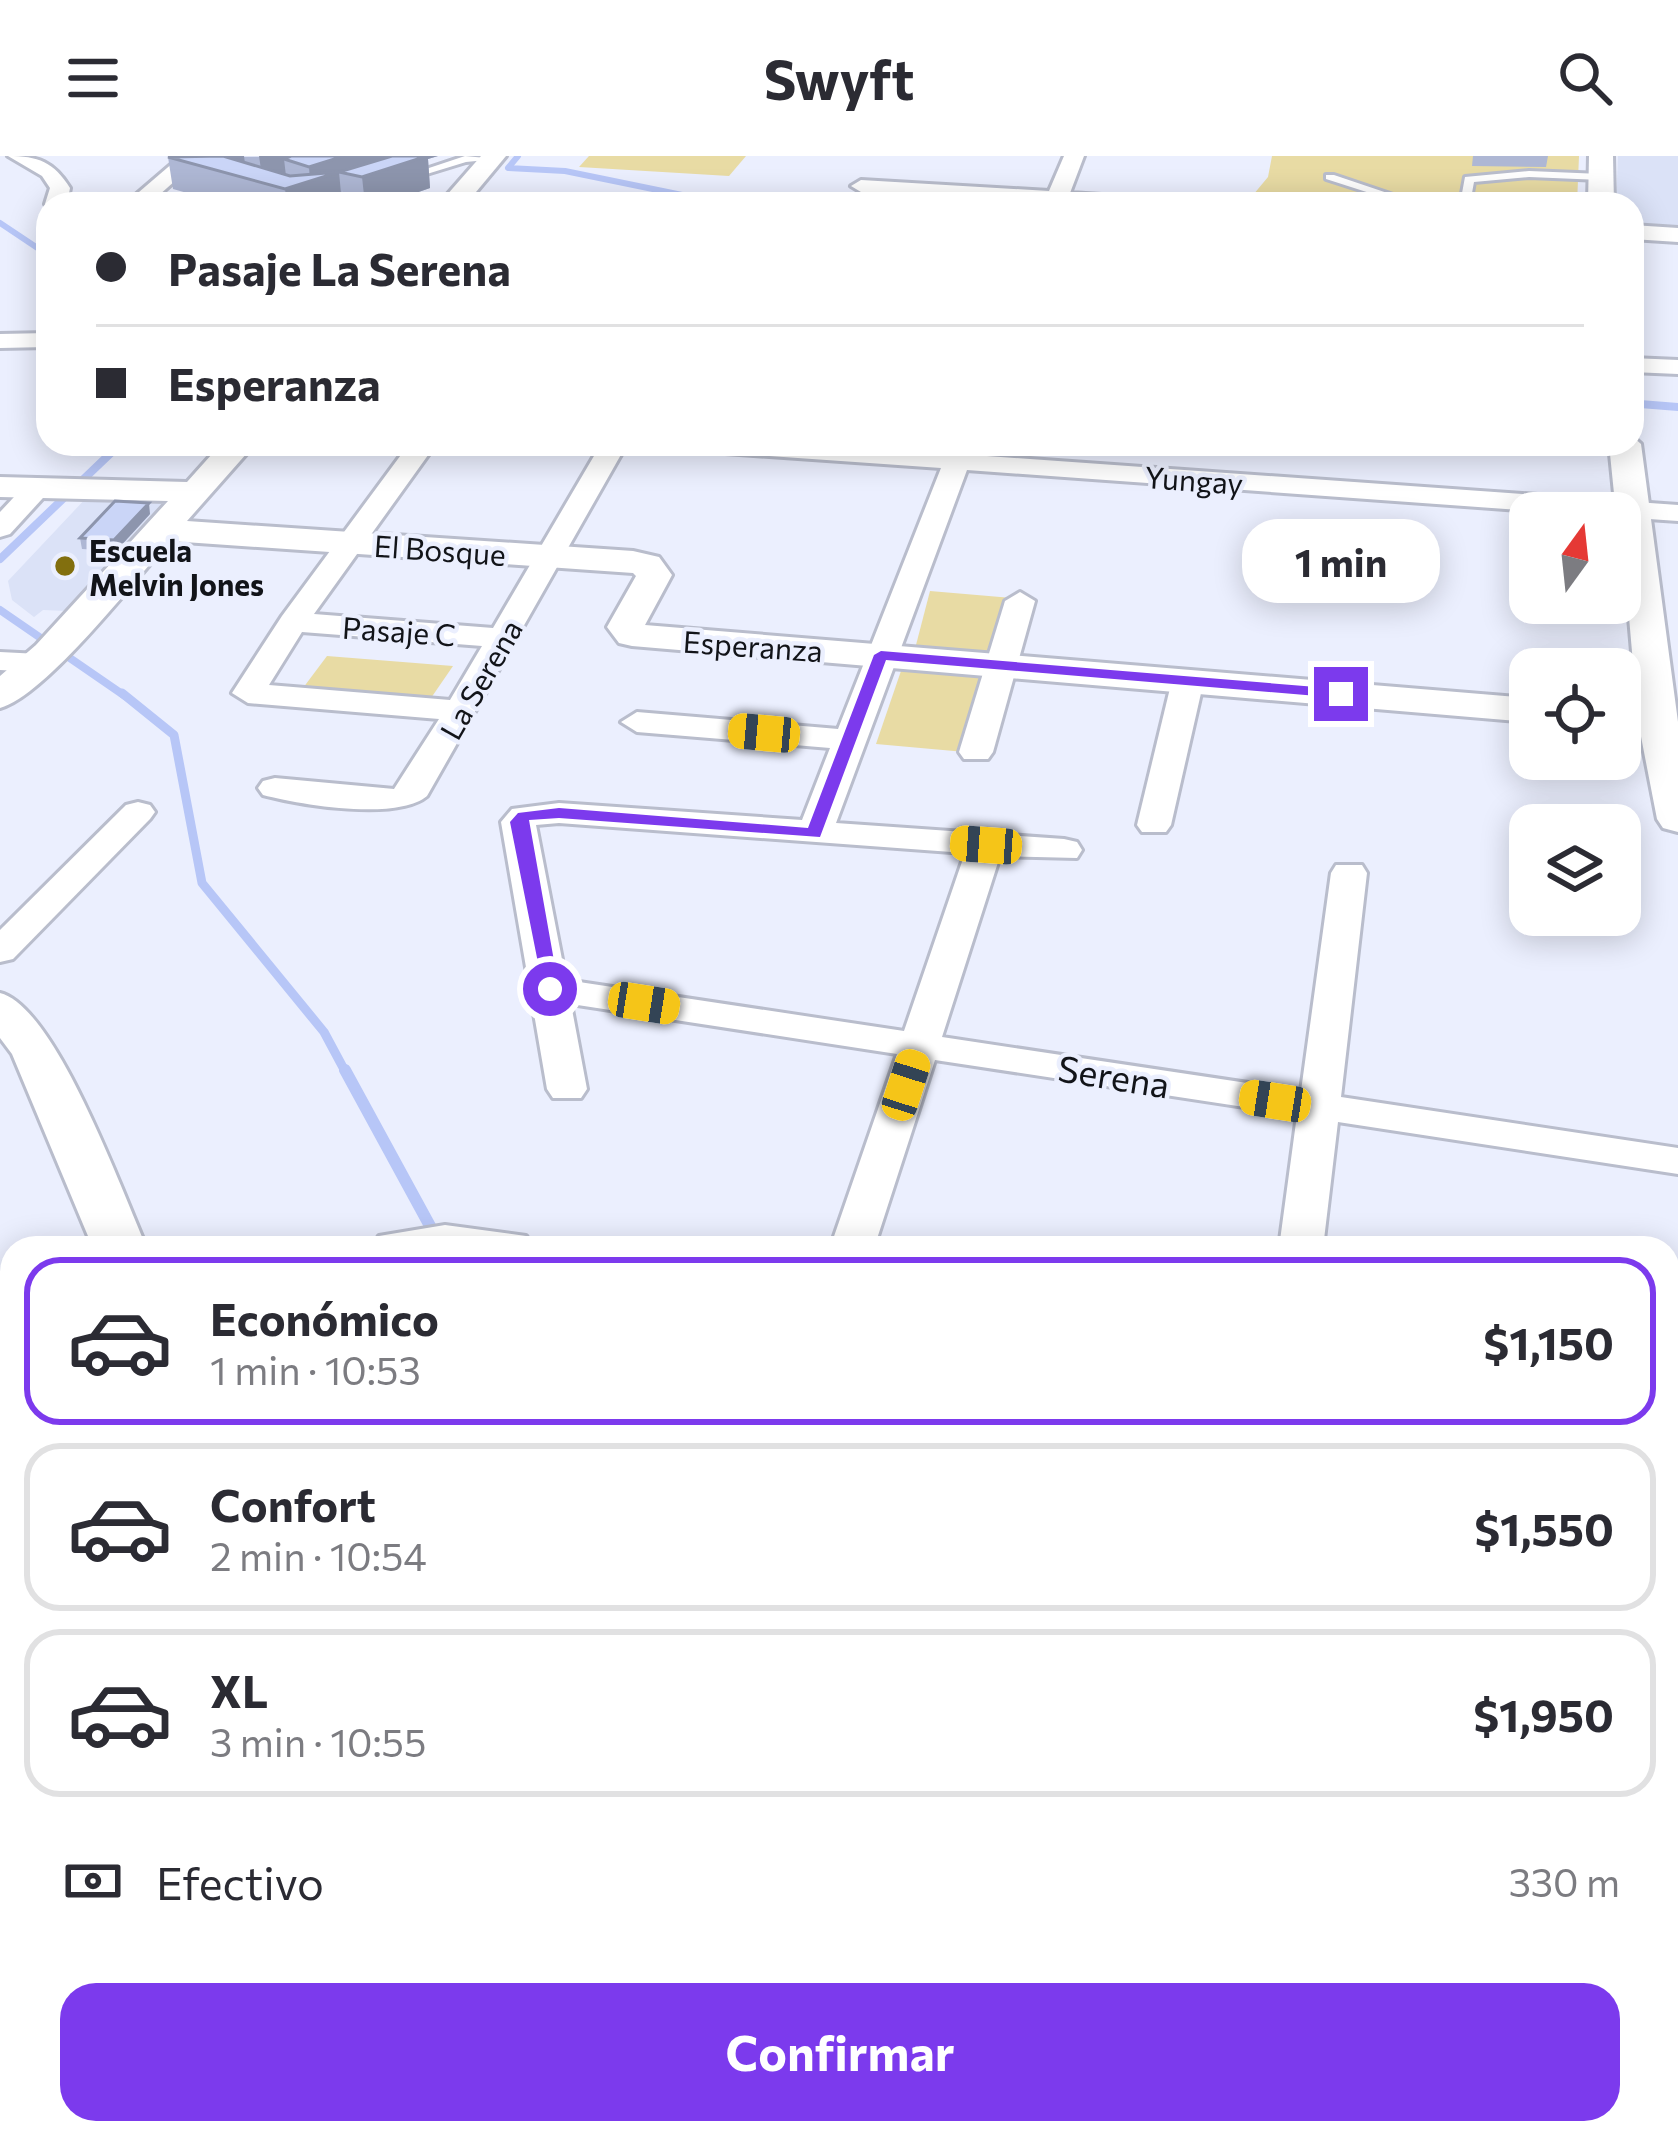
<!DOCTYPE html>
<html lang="es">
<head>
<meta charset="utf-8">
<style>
  :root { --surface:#fff; --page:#f7f7f7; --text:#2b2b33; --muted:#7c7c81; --line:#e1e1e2; --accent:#7c3aed }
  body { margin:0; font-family:Commissioner,sans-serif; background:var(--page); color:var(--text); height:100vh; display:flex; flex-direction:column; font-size:45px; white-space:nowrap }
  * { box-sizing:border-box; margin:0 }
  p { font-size:39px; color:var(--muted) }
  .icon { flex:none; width:66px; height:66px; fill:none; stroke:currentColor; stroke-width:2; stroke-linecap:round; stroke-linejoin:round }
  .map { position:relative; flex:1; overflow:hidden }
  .drawer { position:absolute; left:0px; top:1080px; width:1680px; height:909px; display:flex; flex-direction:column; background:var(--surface); border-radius:36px 36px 0 0; box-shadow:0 6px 30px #0003 }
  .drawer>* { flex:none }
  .banner { position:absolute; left:36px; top:36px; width:1608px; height:264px; border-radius:36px; box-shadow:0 6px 30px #0003; display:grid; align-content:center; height:264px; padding:0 60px; background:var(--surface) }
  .needle { width:78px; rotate:15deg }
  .tools { position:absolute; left:1509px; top:336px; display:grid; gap:24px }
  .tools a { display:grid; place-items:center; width:132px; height:132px; border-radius:24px; background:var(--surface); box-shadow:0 6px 30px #0003; font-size:60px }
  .end { position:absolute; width:54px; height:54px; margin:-27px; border:15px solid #7c3aed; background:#fff; box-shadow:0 0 0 6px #fff }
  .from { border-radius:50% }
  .bubble { position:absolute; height:84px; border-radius:36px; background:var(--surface); box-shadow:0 6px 30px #0003; font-size:39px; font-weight:700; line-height:84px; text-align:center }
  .car { position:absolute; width:36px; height:72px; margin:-36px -18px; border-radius:15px; box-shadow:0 0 9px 3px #0007; background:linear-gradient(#f5c518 24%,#345 0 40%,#f5c518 0 76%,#345 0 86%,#f5c518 0) }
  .banner b { display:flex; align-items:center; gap:42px; height:114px; font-size:45px }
  .banner b+b { border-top:3px solid var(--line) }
  .banner i { width:30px; height:30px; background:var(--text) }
  ul { padding:21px 0 0; list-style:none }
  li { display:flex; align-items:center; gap:36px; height:168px; margin:0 24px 18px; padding:0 36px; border:6px solid var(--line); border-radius:36px }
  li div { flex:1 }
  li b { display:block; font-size:45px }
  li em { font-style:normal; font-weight:700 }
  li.on { border-color:var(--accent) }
  li>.icon { width:108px; height:108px; stroke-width:1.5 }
  .pay { display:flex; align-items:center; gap:30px; height:132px; padding:0 60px; font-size:45px }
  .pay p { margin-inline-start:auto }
  .primary-button { display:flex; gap:24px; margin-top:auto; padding:24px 60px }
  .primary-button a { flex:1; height:138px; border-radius:36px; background:var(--accent); color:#fff; font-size:48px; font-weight:700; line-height:138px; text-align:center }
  header { display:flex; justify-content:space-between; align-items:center; height:156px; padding:0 60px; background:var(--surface); font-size:54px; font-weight:700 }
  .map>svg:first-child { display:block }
</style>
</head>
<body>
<header><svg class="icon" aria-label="menu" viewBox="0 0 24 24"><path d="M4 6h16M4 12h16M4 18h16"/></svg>Swyft<svg class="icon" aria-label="search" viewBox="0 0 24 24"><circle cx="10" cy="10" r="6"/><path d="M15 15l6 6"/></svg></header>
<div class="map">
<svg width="1678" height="1988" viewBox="0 0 1678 1988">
  <rect width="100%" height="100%" fill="#ebeffe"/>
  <!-- built -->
  <g fill="#dbe2f7">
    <polygon points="1618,0 1678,0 1678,76 1632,73 1632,48 1616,48"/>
    <polygon points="89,339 167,346 66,455 43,454 34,461 12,444 8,425"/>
    <polygon points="1668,1666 1678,1669 1678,1988 1000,1988 994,1977 1668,1977"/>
  </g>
  <!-- green -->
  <g fill="#e8dba4">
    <polygon points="589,0 746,0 729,20 579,11"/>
    <polygon points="1272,0 1579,0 1577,48 1248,45 1268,21"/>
    <polygon points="930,435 1012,442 997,496 916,489"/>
    <polygon points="327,500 453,510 431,542 303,532"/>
    <polygon points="902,512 992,518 965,596 876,588"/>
  </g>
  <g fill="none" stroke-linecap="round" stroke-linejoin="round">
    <!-- stream-far4 -->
    <g stroke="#b7c6f7" stroke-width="6">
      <polyline points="518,0 508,12 565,15 726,48"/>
      <polyline points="0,67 48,99"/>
    </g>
    <!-- stream-far3 -->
    <g stroke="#b7c6f7" stroke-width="8">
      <polyline points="1640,248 1678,251"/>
      <polyline points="0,403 114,294 113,288"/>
      <polyline points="0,454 125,540"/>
    </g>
    <!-- stream-far2 -->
    <polyline stroke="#b7c6f7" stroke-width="9" points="122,537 174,579 202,727 324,876 346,917"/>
    <!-- stream-far1 -->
    <polyline stroke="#b7c6f7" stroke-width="12" points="345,914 442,1092"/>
    <!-- stream -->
    <polyline stroke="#b7c6f7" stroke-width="14" points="928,1977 934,1988"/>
    <defs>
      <g id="service">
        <polygon points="465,0 496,3 466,6 404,25 399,22"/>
        <polygon points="1529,15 1601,18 1606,21 1601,24 1529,21 1474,26 1470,48 1460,48 1465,21"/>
        <polygon points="1326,19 1334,19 1420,48 1404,48 1326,23"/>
        <polygon points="1479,1977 1511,1977 1516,1988 1484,1988"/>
      </g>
      <g id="minor">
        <path d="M8,0c30,0 46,6 62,32l-3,16h-19v4l-3,-4 5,-16 -8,-12z"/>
        <polygon points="181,0 203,0 149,48 125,48"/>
        <polygon points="1064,0 1084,0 1070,37 1149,42 1160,48 1044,48 861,36 851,30 861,24 1049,35"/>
        <polygon points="1632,69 1678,72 1678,86 1632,83"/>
        <polygon points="48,177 48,191 0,192 0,178"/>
        <polygon points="1632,202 1678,204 1678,218 1632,216"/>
        <path d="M409,288h27l-122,170 179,14 108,-184h26l-200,352c-30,25 -126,9 -164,-1l-5,-7 5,-7 12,-3 119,11 45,-70 -191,-16 -16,-10 50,-77zM302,476l180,14 -32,54 -181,-15z"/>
        <path d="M698,288h125l124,9 4,-9h26l-4,11 705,50v16l-58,-4v-4h-59l-594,-43 -131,353 228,16 13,3 5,8 -5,8 -77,-2 -58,181 359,54 30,-218 5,-8h26l5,8 -26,224 337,51v26l-340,-52 -15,126h-44l18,-133 -362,-55 -61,188h-44l67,-194 -326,-50 16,85 -6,9h-28l-6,-9 -46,-267 11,-13 47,-6 243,17 28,-72 -193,-16 -16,-10 16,-10 201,17 103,-261 -230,-16zM559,667l406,30 -61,178 -338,-51 -30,-155z"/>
        <polygon points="39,323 53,331 10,378 0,381 0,356 29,325"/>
        <polygon points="1020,436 1035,445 993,596 988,603 964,603 959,596 1005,445"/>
        <polygon points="0,496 39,498 55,507 39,516 0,514"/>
        <polygon points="1188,514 1204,524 1171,669 1166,676 1142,676 1137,669 1172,524"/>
        <polygon points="138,646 150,649 155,656 150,663 13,803 0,806 0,774 126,649"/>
        <polygon points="12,1327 12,1374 0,1378 0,1331"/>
        <polygon points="0,1448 12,1451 12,1491 0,1488"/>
        <polygon points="1668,1462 1678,1464 1678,1504 1668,1502"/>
        <polygon points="0,1876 12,1878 12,1934 0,1930"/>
        <polygon points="240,1977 340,1977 345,1988 245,1988"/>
      </g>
      <g id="tertiary">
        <polygon points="481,0 506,0 466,48 439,48"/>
        <polygon points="1589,0 1613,0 1614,48 1588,48"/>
        <polygon points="1632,280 1641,288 1678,566 1678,676 1663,672 1657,663 1638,565 1620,357 1616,357 1609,288 1632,288"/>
        <path d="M221,288h34l-68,77 446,30 26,6 13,18 -27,50 885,73v24l-898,-76 -13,-3 -12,-16 29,-51 -3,-3 -463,-32c-35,39 -125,155 -170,167v-32l36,-31 132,-144 -168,-4v-20l187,5z"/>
        <path d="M0,837c56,14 122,199 147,255h-54l-81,-194 -12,-16z"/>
        <polygon points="445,1069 526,1080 534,1092 371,1092 379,1080"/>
        <polygon points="1668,1291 1678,1292 1678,1334 1668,1333"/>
      </g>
    </defs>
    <!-- service casing -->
    <use href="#service" stroke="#b9bdcc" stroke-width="6"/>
    <!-- minor casing -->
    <use href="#minor" stroke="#b9bdcc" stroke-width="6"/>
    <!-- tertiary casing -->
    <use href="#tertiary" stroke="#b9bdcc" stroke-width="6"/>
    <!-- service -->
    <use href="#service" fill="#fff" fill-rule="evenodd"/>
    <!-- minor -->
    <use href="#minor" fill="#fff" fill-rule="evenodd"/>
    <!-- tertiary -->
    <use href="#tertiary" fill="#fff" fill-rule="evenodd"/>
  </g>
  <!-- wall -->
  <g fill="#aeb7d4">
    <polygon points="438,0 428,3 430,32 384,48 343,48 342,34 342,48 226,48 173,33 168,1"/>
    <polygon points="1473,0 1548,0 1546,11 1472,10"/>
    <polygon points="150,358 116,395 82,393 80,382"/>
  </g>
  <!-- shaded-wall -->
  <g fill="#8d95ad">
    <polygon points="219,0 244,0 245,8"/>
    <polygon points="259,0 438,0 428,3 430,32 384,48 365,48 362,21 339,16 342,48 287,48 285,33 310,25 309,11 284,3 286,20 263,27"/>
    <polygon points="149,347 150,358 116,395 114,384"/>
  </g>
  <!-- building -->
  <g fill="#cad5f7" stroke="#8d95ad" stroke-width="3">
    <polygon points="223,0 290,20 339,16 285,33 168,1"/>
    <polygon points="291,0 344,0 309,11 284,3"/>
    <polygon points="392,0 427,0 362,21 339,16"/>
    <polygon points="115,345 149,347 114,384 80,382"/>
  </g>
  <!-- route -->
  <polygon fill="#7c3aed" points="881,495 1341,533 1348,538 1341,542 886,504 820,681 559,662 529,664 559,833 544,837 510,666 518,657 559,652 808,672 874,499"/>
  <!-- markers -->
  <circle fill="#826f0e" stroke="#ebeffe" stroke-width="4.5" cx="65" cy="410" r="12"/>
  <g text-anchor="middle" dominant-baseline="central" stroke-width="9" stroke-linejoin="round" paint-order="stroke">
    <!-- far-street labels -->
    <g font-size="30" fill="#121419" stroke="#ebeffe">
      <text transform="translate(1194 323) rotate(4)">Yungay</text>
      <text transform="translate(440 393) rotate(4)">El Bosque</text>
      <text transform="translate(399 474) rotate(4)">Pasaje C</text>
      <text transform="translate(753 489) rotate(4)">Esperanza</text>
      <text transform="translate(480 523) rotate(-60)">La Serena</text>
    </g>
    <!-- far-poi labels -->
    <g font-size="30" font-weight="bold" fill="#121419" stroke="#ebeffe" text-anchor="start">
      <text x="89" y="393">Escuela<tspan x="89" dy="34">Melvin Jones</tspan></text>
    </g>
    <!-- street labels -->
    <g font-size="36" fill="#121419" stroke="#ebeffe">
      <text transform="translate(1114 919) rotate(9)">Serena</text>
    </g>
  </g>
</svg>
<div class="tools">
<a><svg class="needle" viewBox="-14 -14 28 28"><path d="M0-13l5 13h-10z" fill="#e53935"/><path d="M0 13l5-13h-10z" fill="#7c7c81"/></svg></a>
<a><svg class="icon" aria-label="locate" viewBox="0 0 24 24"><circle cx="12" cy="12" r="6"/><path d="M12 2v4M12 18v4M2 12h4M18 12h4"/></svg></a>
<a><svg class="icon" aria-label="layers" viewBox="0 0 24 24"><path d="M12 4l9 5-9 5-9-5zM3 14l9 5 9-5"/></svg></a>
</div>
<i class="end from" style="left:550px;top:833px"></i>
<i class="end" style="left:1341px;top:538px"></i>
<div class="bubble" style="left:1242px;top:363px;width:198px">1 min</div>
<i class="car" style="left:764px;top:577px;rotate:275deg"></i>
<i class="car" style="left:986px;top:689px;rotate:274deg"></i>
<i class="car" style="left:644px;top:847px;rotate:99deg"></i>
<i class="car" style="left:906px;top:929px;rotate:18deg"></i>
<i class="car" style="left:1275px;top:945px;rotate:279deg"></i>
<div class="banner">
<b><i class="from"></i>Pasaje La Serena</b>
<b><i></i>Esperanza</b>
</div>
<section class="drawer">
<ul>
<li class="on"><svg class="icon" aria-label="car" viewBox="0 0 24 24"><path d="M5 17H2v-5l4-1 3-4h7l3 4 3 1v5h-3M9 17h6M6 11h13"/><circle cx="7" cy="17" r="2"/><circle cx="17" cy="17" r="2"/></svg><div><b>Económico</b><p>1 min · 10:53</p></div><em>$1,150</em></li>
<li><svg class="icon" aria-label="car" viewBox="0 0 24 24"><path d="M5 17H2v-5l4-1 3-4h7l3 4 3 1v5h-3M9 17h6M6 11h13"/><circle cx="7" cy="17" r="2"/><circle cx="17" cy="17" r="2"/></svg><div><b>Confort</b><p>2 min · 10:54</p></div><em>$1,550</em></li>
<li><svg class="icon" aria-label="car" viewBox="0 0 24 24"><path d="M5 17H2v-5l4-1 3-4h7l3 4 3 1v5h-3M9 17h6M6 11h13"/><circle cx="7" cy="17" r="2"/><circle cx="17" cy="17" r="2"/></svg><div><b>XL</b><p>3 min · 10:55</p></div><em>$1,950</em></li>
</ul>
<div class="pay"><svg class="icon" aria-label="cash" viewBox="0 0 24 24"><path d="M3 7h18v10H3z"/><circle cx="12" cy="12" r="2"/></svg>Efectivo<p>330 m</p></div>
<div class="primary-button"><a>Confirmar</a></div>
</section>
</div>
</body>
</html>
